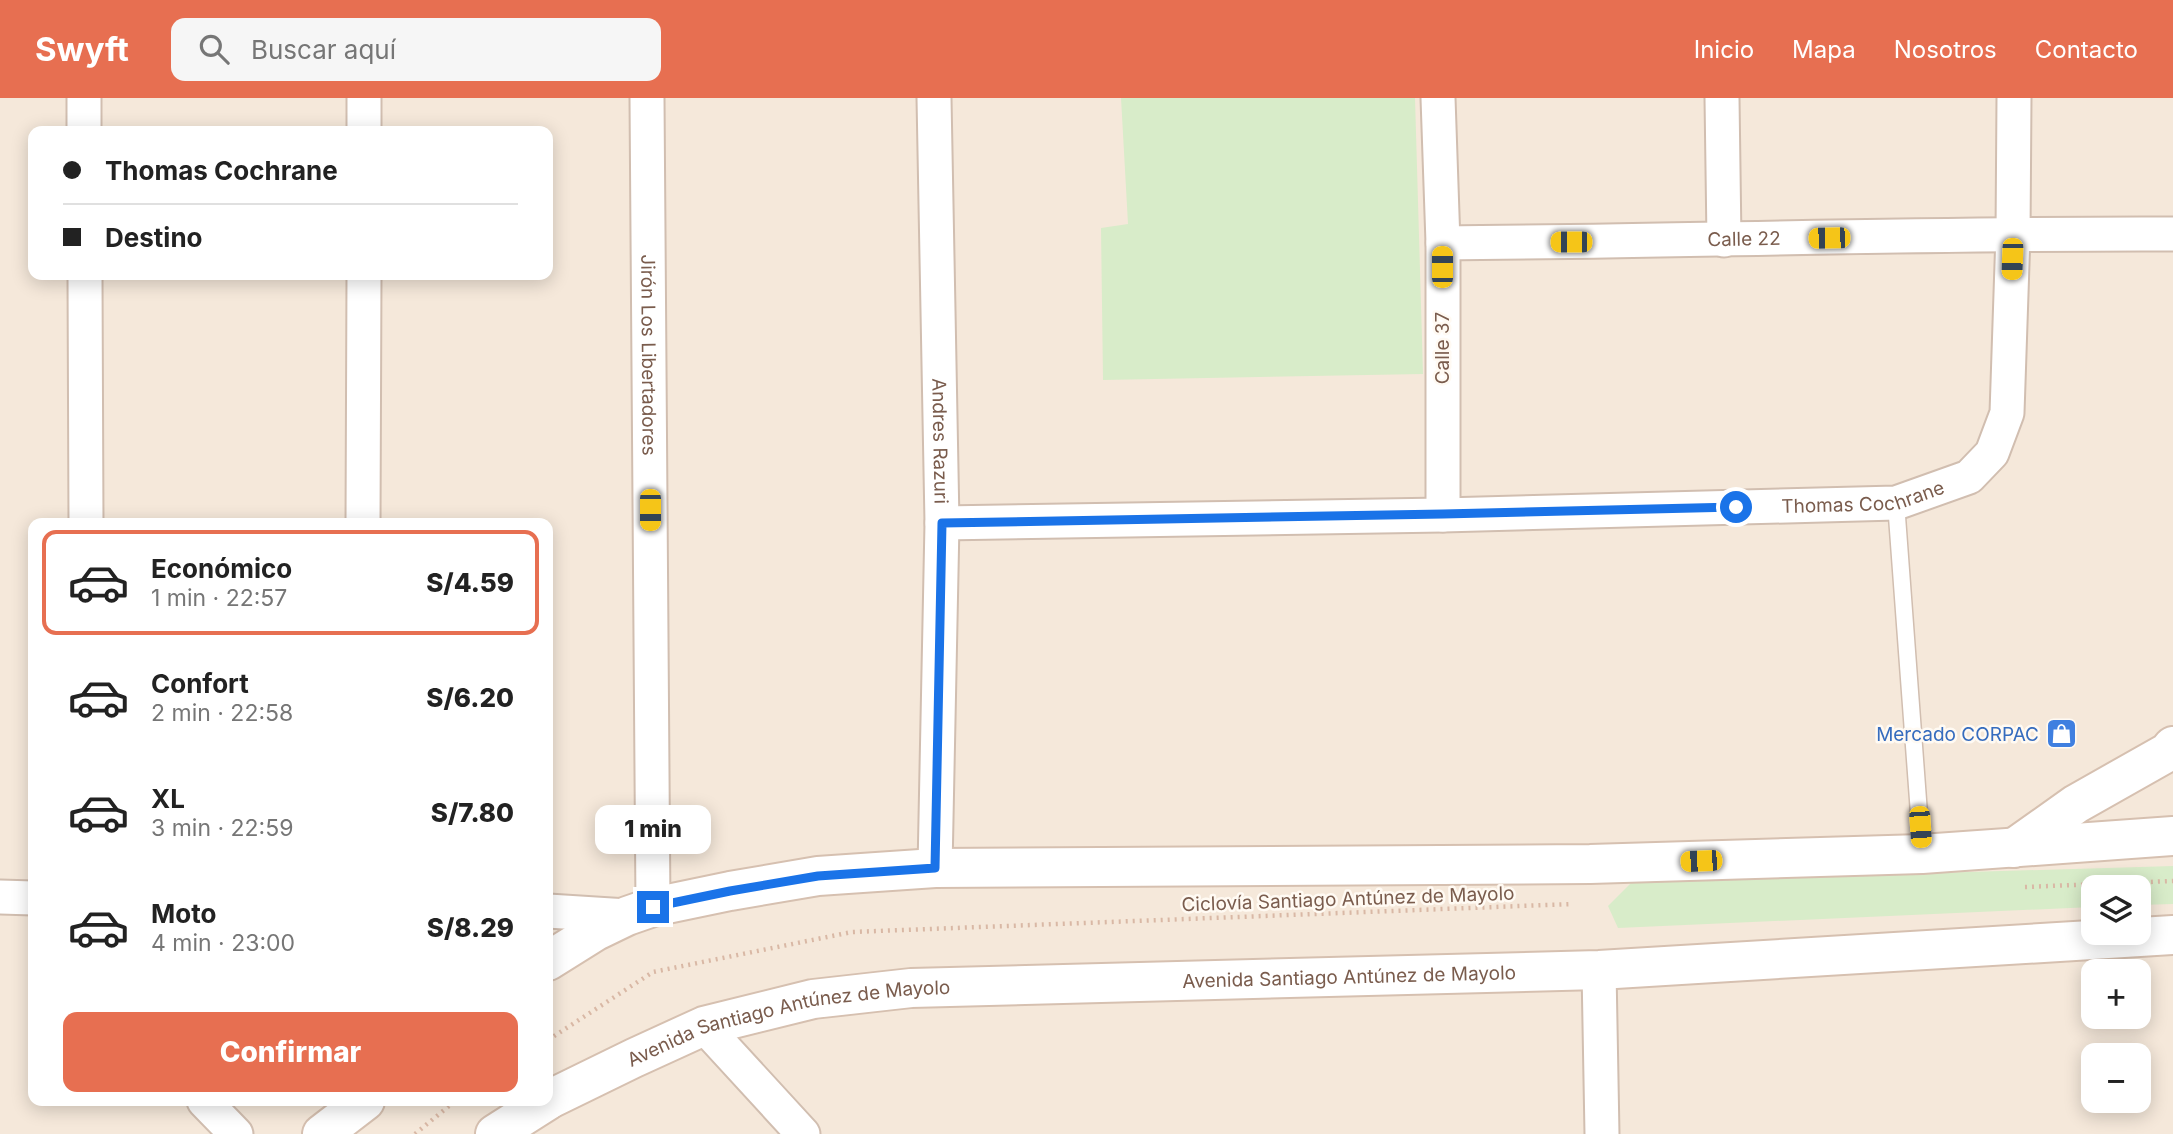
<!DOCTYPE html>
<html lang="es">
<head>
<meta charset="utf-8">
<style>
  :root { --surface:#fff; --page:#f6f6f6; --text:#222; --muted:#767676; --line:#e0e0e0; --accent:#e76f51 }
  body { margin:0; font-family:Inter,sans-serif; background:var(--page); color:var(--text); height:100vh; display:flex; flex-direction:column; font-size:26px; white-space:nowrap }
  * { box-sizing:border-box; margin:0 }
  p { font-size:23px; color:var(--muted) }
  .icon { flex:none; width:38px; height:38px; fill:none; stroke:currentColor; stroke-width:2; stroke-linecap:round; stroke-linejoin:round }
  .map { position:relative; flex:1; overflow:hidden }
  .sheet { position:absolute; left:28px; top:420px; width:525px; height:588px; display:flex; flex-direction:column; background:var(--surface); border-radius:14px; box-shadow:0 4px 18px #0003 }
  .sheet>* { flex:none }
  .hud { position:absolute; left:28px; top:28px; width:525px; height:154px; border-radius:14px; box-shadow:0 4px 18px #0003; display:grid; align-content:center; height:154px; padding:0 35px; background:var(--surface) }
  .buttons { position:absolute; left:2081px; top:777px; display:grid; gap:14px }
  .buttons a { display:grid; place-items:center; width:70px; height:70px; border-radius:14px; background:var(--surface); box-shadow:0 4px 18px #0003; font-size:35px }
  .end { position:absolute; width:32px; height:32px; margin:-16px; border:9px solid #1a73e8; background:#fff; box-shadow:0 0 0 4px #fff }
  .from { border-radius:50% }
  .bubble { position:absolute; height:49px; border-radius:14px; background:var(--surface); box-shadow:0 4px 18px #0003; font-size:23px; font-weight:800; line-height:49px; text-align:center }
  .car { position:absolute; width:21px; height:42px; margin:-21px -10px; border-radius:9px; box-shadow:0 0 5px 2px #0007; background:linear-gradient(#f5c518 24%,#345 0 40%,#f5c518 0 76%,#345 0 86%,#f5c518 0) }
  .hud b { display:flex; align-items:center; gap:24px; height:66px; font-size:26px }
  .hud b+b { border-top:2px solid var(--line) }
  .hud i { width:18px; height:18px; background:var(--text) }
  ul { padding:12px 0 0; list-style:none }
  li { display:flex; align-items:center; gap:21px; height:105px; margin:0 14px 10px; padding:0 21px; border:4px solid transparent; border-radius:14px }
  li div { flex:1 }
  li b { display:block; font-size:26px }
  li em { font-style:normal; font-weight:800 }
  li.current { border-color:var(--accent) }
  li>.icon { width:63px; height:63px; stroke-width:1.5 }
  .action { display:flex; gap:14px; margin-top:auto; padding:14px 35px }
  .action a { flex:1; height:80px; border-radius:14px; background:var(--accent); color:#fff; font-size:28px; font-weight:800; line-height:80px; text-align:center }
  header { display:flex; align-items:center; gap:42px; box-sizing:border-box; height:98px; padding:0 35px; background:var(--accent); color:#fff }
  header strong { font-size:33px }
  nav { display:flex; gap:38px; margin-inline-start:auto; font-size:24px }
  .search { width:490px; height:63px; background:var(--page); display:flex; align-items:center; gap:18px; box-sizing:border-box; padding:0 24px; border-radius:14px; color:var(--muted); font-size:26px }
  .map>svg:first-child { display:block }
</style>
</head>
<body>
<header>
<strong>Swyft</strong>
<div class="search"><svg class="icon" aria-label="search" viewBox="0 0 24 24"><circle cx="10" cy="10" r="6"/><path d="M15 15l6 6"/></svg>Buscar aquí</div>
<nav><a>Inicio</a><a>Mapa</a><a>Nosotros</a><a>Contacto</a></nav>
</header>
<div class="map">
<svg width="2173" height="1036" viewBox="0 0 2173 1036">
  <rect width="100%" height="100%" fill="#fdf6ec"/>
  <!-- residential -->
  <path fill="#f5e8da" fill-rule="evenodd" d="M0,0h2173v1036h-2173zM33,33h515v144h-515zM33,425h515v578h-515zM2093,789h45v46h-45zM2093,873h45v46h-45zM2093,957h45v46h-45z"/>
  <!-- green -->
  <g fill="#d8ecc9">
    <polygon points="1121,0 1415,0 1423,276 1103,282 1101,130 1128,126"/>
    <polygon points="2173,768 2173,806 2139,807 2138,789 2093,789 2093,809 1618,830 1608,808 1632,784"/>
  </g>
  <g fill="none" stroke-linecap="round" stroke-linejoin="round">
    <defs>
      <polyline id="service" points="1896,405 1922,756"/>
      <g id="minor">
        <polyline points="84,0 84,33"/>
        <path id="s1" d="M647,0l6,809"/>
        <path id="s2" d="M934,0l8,425 -7,345"/>
        <polyline points="1438,0 1443,145 1443,417"/>
        <polyline points="1722,0 1724,142"/>
        <polyline points="364,33 364,0"/>
        <path id="s3" d="M1443,145c243,-2 487,-10 730,-9"/>
        <polyline points="85,177 86,425"/>
        <polyline points="363,425 364,177"/>
        <path id="s4" d="M942,425l501,-8 453,-12 73,-26 23,-24 15,-40 6,-179 1,-136"/>
        <polyline points="0,799 33,800"/>
        <polyline points="548,813 627,818"/>
        <polyline points="1599,872 1602,1036"/>
        <polyline points="704,928 803,1036"/>
        <polyline points="204,1003 236,1036"/>
      </g>
      <g id="secondary">
        <polyline points="2014,750 2076,706 2168,654 2173,648"/>
        <polyline points="548,863 596,833 627,818 653,809 730,793 818,778 935,770 1590,766 1922,756 2173,738"/>
        <path id="s5" d="M548,1002l86,-42 70,-32 109,-27 98,-11 688,-18 574,-35"/>
        <polyline points="322,1036 365,1003"/>
        <polyline points="495,1036 547,1003"/>
      </g>
    </defs>
    <!-- service casing -->
    <use href="#service" stroke="#d1beb0" stroke-width="19"/>
    <!-- minor casing -->
    <use href="#minor" stroke="#d1beb0" stroke-width="37"/>
    <!-- secondary casing -->
    <use href="#secondary" stroke="#d6c0b0" stroke-width="42"/>
    <!-- path -->
    <g stroke="#d9b8a5" stroke-width="4.5" stroke-dasharray="2 5" stroke-linecap="butt">
      <polyline points="2025,789 2173,783"/>
      <polyline points="548,942 653,874 852,834 1572,806"/>
      <polyline points="415,1036 455,1003"/>
    </g>
    <!-- service -->
    <use href="#service" stroke="#fff" stroke-width="16"/>
    <!-- minor -->
    <use href="#minor" stroke="#fff" stroke-width="33"/>
    <!-- secondary -->
    <use href="#secondary" stroke="#fff" stroke-width="38"/>
  </g>
  <g fill="none" stroke-linecap="round" stroke-linejoin="round">
    <!-- route -->
    <polyline stroke="#1a73e8" stroke-width="9" points="653,809 730,793 818,778 935,770 942,425 1443,416 1736,409"/>
  </g>
  <!-- icons -->
  <defs>
    <symbol id="shop-square" viewBox="-11 -11 22 22"><rect x="-9" y="-9" width="18" height="18" rx="4" fill="#3f7fe0" stroke="#fffaf3"/><path d="M-5-2.5h2.3a2.7 3.5 0 0 1 5.4 0H5L5.5 6h-11ZM-1.5-2.5h3a1.5 2.3 0 0 0-3 0Z" fill="#fff"/></symbol>
  </defs>
  <g fill-rule="evenodd">
    <use href="#shop-square" x="2044" y="618" width="35" height="35"/>
  </g>
  <g text-anchor="middle" dominant-baseline="central" stroke-width="5" stroke-linejoin="round" paint-order="stroke">
    <!-- street labels -->
    <g font-size="19" fill="#7a5c4d" stroke="#fffaf3">
      <text stroke="none"><textPath href="#s3" startOffset="301">Calle 22</textPath></text>
      <text transform="translate(1442 250) rotate(-90)">Calle 37</text>
      <text stroke="none"><textPath href="#s1" startOffset="257">Jirón Los Libertadores</textPath></text>
      <text stroke="none"><textPath href="#s2" startOffset="343">Andres Razuri</textPath></text>
      <text stroke="none"><textPath href="#s4" startOffset="922">Thomas Cochrane</textPath></text>
      <text transform="translate(1348 801) rotate(-2)">Ciclovía Santiago Antúnez de Mayolo</text>
      <text stroke="none"><textPath href="#s5" startOffset="822">Avenida Santiago Antúnez de Mayolo</textPath></text>
      <text stroke="none"><textPath href="#s5" startOffset="256">Avenida Santiago Antúnez de Mayolo</textPath></text>
    </g>
    <!-- shop labels -->
    <g font-size="19" fill="#366cbe" stroke="#fffaf3" text-anchor="end">
      <text x="2039" y="636">Mercado CORPAC</text>
    </g>
  </g>
</svg>
<div class="buttons">
<a><svg class="icon" aria-label="layers" viewBox="0 0 24 24"><path d="M12 4l9 5-9 5-9-5zM3 14l9 5 9-5"/></svg></a>
<a>+</a>
<a>−</a>
</div>
<i class="end from" style="left:1736px;top:409px"></i>
<i class="end" style="left:653px;top:809px"></i>
<div class="bubble" style="left:595px;top:707px;width:116px">1 min</div>
<i class="car" style="left:1829px;top:140px;rotate:269deg"></i>
<i class="car" style="left:1571px;top:144px;rotate:270deg"></i>
<i class="car" style="left:2012px;top:161px;rotate:182deg"></i>
<i class="car" style="left:1442px;top:169px;rotate:0deg"></i>
<i class="car" style="left:650px;top:412px;rotate:180deg"></i>
<i class="car" style="left:1920px;top:729px;rotate:176deg"></i>
<i class="car" style="left:1701px;top:763px;rotate:268deg"></i>
<div class="hud">
<b><i class="from"></i>Thomas Cochrane</b>
<b><i></i>Destino</b>
</div>
<section class="sheet">
<ul>
<li class="current"><svg class="icon" aria-label="car" viewBox="0 0 24 24"><path d="M5 17H2v-5l4-1 3-4h7l3 4 3 1v5h-3M9 17h6M6 11h13"/><circle cx="7" cy="17" r="2"/><circle cx="17" cy="17" r="2"/></svg><div><b>Económico</b><p>1 min · 22:57</p></div><em>S/4.59</em></li>
<li><svg class="icon" aria-label="car" viewBox="0 0 24 24"><path d="M5 17H2v-5l4-1 3-4h7l3 4 3 1v5h-3M9 17h6M6 11h13"/><circle cx="7" cy="17" r="2"/><circle cx="17" cy="17" r="2"/></svg><div><b>Confort</b><p>2 min · 22:58</p></div><em>S/6.20</em></li>
<li><svg class="icon" aria-label="car" viewBox="0 0 24 24"><path d="M5 17H2v-5l4-1 3-4h7l3 4 3 1v5h-3M9 17h6M6 11h13"/><circle cx="7" cy="17" r="2"/><circle cx="17" cy="17" r="2"/></svg><div><b>XL</b><p>3 min · 22:59</p></div><em>S/7.80</em></li>
<li><svg class="icon" aria-label="car" viewBox="0 0 24 24"><path d="M5 17H2v-5l4-1 3-4h7l3 4 3 1v5h-3M9 17h6M6 11h13"/><circle cx="7" cy="17" r="2"/><circle cx="17" cy="17" r="2"/></svg><div><b>Moto</b><p>4 min · 23:00</p></div><em>S/8.29</em></li>
</ul>
<div class="action"><a>Confirmar</a></div>
</section>
</div>
</body>
</html>
